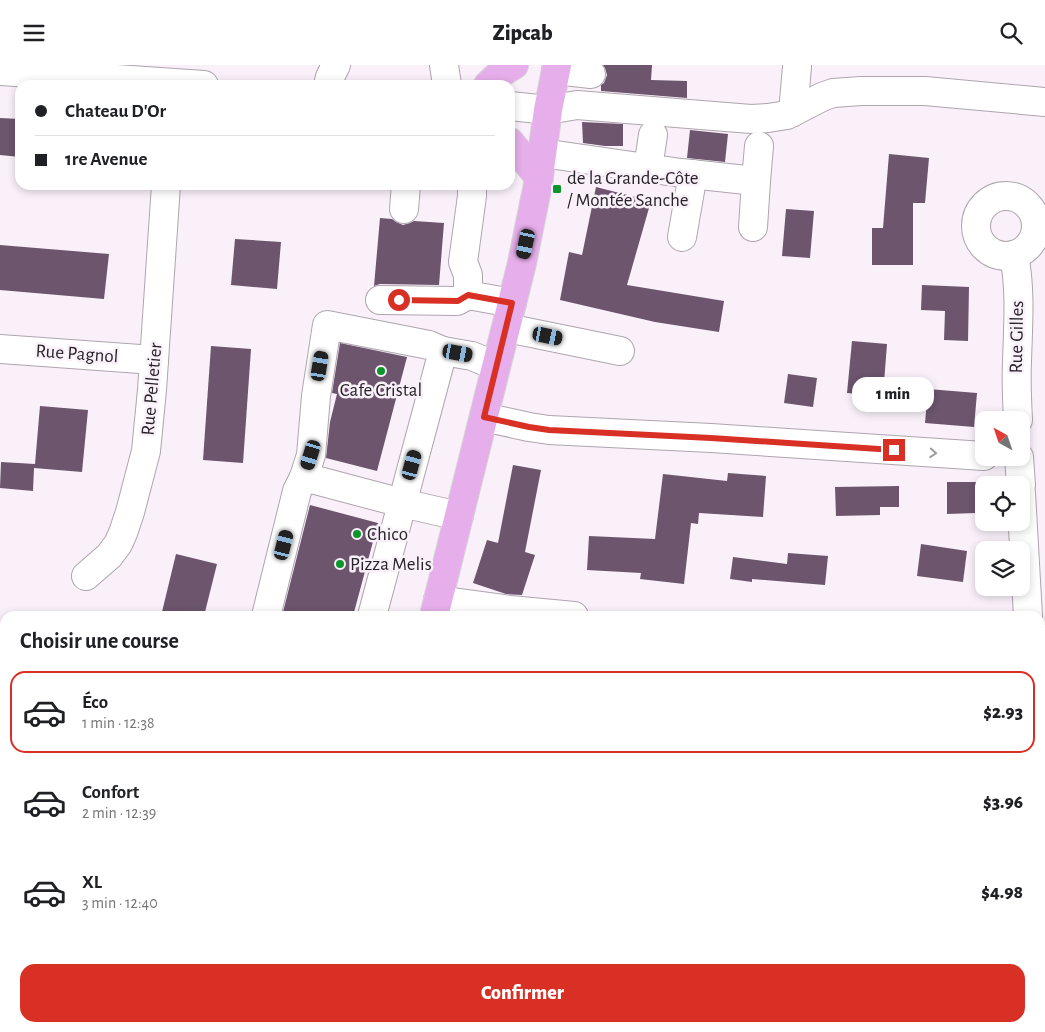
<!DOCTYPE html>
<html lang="fr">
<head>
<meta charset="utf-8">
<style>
  :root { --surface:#fff; --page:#f6f6f6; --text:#202124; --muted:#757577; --line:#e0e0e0; --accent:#d93025 }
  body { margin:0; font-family:"Alegreya Sans",sans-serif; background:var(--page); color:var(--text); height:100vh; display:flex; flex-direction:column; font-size:19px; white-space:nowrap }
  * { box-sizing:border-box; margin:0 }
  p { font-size:16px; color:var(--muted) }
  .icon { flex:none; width:28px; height:28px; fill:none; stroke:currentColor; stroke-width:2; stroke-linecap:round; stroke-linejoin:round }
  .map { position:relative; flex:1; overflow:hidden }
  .panel { position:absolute; left:0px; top:546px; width:1045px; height:421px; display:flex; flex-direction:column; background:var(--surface); border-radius:15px 15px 0 0; box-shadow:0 2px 8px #0003 }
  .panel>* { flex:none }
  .banner { position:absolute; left:15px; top:15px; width:500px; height:110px; border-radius:15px; box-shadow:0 2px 8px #0003; display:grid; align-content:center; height:110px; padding:0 20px; background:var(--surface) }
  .needle { width:32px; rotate:320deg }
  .controls { position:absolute; left:975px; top:346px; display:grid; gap:10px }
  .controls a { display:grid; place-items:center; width:55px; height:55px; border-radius:10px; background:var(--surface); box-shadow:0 2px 8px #0003; font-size:25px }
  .end { position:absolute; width:22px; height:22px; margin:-11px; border:6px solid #d93025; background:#fff; box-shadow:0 0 0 2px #fff }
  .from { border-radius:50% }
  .bubble { position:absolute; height:35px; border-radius:15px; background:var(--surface); box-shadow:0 2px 8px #0003; font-size:16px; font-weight:800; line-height:35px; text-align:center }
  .car { position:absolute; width:15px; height:30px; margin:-15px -8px; border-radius:6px; box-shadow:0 0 4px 1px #0007; background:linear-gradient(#222 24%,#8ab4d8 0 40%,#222 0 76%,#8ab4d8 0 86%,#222 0) }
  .banner b { display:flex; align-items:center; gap:18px; height:48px; font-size:19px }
  .banner b+b { border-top:1px solid var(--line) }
  .banner i { width:12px; height:12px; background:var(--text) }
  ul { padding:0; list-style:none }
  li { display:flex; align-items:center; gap:15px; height:82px; margin:0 10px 8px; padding:0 10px; border:2px solid transparent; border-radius:15px }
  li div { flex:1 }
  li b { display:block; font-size:19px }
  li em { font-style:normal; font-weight:800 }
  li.on { border-color:var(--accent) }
  li>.icon { width:45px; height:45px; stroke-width:1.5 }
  h2 { padding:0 20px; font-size:22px; line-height:60px }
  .cta { display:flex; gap:10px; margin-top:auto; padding:10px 20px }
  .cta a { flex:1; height:58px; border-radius:15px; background:var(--accent); color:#fff; font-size:20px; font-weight:800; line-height:58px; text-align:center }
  header { display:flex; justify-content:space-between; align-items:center; height:65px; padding:0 20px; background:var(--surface); font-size:22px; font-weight:800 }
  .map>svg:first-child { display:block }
</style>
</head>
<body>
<header><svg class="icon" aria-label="menu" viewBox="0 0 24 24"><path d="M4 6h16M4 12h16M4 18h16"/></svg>Zipcab<svg class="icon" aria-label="search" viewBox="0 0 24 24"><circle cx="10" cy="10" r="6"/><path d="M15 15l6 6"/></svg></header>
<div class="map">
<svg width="1045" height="967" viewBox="0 0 1045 967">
  <rect width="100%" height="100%" fill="#f9f0f9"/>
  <!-- building -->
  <g fill="#6c556d">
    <polygon points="603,0 652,0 651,15 687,16 687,33 601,26 601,20 604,18 607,10 605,3"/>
    <polygon points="0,53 20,54 20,92 0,90"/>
    <polygon points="582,57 623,59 623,81 605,81 583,78"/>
    <polygon points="690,65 728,69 725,97 687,93"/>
    <polygon points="889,89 929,93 925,138 913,138 913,200 872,200 872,163 883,163"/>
    <polygon points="596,122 651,136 627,220 724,236 719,267 655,257 560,235 569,187 582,190"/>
    <polygon points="786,144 814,146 810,193 782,191"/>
    <polygon points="380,153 392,154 396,157 403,160 410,158 414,156 444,158 439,220 380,219 374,221"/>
    <polygon points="235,174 281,177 277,224 231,220"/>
    <polygon points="0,180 109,189 104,234 0,225"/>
    <polygon points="922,220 969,222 968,276 944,275 945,246 921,245"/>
    <polygon points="852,276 887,279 883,331 847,328"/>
    <polygon points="340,278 407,292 377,406 326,393 330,357 337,329 332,328"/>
    <polygon points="211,281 251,284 243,398 203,395"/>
    <polygon points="788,309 817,313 813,342 784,338"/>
    <polygon points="928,324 977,328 974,362 925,358"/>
    <polygon points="40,341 88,345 82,407 34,403 33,426 0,423 1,397 35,399"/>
    <polygon points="513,400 541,405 525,487 535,490 522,530 506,529 473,518 487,475 498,478"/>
    <polygon points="728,408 766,411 763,452 699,448 698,459 691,458 684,519 640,514 641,508 587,505 589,471 655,474 663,409 727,416"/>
    <polygon points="947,417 976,417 976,448 947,449"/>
    <polygon points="899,421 899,442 880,442 880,450 836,451 835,422"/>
    <polygon points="310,440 378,458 353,551 282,551"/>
    <polygon points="921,479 967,486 963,517 917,511"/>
    <polygon points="788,488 828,491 825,520 752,514 752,517 730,514 733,492 787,499"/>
    <polygon points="176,489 217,499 204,551 161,551"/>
  </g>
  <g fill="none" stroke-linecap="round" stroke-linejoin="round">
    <defs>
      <g id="minor">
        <polyline points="444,0 447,20"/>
        <polyline points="556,5 591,9"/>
        <polyline points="0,6 204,20"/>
        <polyline points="328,20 330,12 336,0"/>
        <polyline points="510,41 548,45 577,40 751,54 768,53 787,50 822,32 833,28 861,26 925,26 1045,37"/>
        <polyline points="793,47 797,2"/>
        <polyline points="542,88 681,108 756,116 753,162"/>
        <polyline points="648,103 653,70"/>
        <polyline points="756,116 759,81"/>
        <polyline points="472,120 472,131 463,197 468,210 468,230 512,238"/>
        <circle cx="1006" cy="161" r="30"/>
        <polyline points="404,144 406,120"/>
        <polyline points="682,172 693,109"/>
        <path d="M1014,190c7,35 4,71 3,107 -1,19 0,39 1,58"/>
        <polyline points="380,235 457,236 468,230"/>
        <polyline points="507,263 620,286"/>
        <polyline points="0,284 154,295"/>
        <polyline points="484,352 529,362 549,365 711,373 984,391"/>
        <polyline points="1019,392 1021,420"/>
        <polyline points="304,412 402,438 459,451"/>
        <polyline points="1021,428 1028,551"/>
        <polyline points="86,511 109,491 118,479 123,468 130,447 146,386 152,325 166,120"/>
        <polyline points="438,535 510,545 574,551"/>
        <polyline points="266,551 297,426 304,412 311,390 316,331 327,260 429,280 443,286"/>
        <polyline points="372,551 443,286 472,291 496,301"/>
        <polyline points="1040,574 1045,574"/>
        <polyline points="1040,693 1045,753"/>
        <polyline points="0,769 5,770"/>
        <polyline points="1040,889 1045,888"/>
        <polyline points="176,965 187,967"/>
        <polyline points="252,967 253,962"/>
        <polyline points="628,967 628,962"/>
      </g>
      <g id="major">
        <polyline points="488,20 501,8 514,0"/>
        <polyline points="510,77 539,112"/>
        <polyline points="434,551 522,198 538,119 548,45 557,0"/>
        <polyline points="324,967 325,962"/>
      </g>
    </defs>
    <!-- minor casing -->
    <use href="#minor" stroke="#aea5ae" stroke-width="30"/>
    <!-- major casing -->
    <use href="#major" stroke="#d4d3d4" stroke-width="30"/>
    <!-- minor -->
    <use href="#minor" stroke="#fff" stroke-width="28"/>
    <!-- major -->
    <use href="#major" stroke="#e6aeea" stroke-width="28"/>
  </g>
  <!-- one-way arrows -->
  <defs><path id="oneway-chevron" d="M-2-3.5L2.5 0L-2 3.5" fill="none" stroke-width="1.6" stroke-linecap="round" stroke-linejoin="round" transform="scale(1.25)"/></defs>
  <use stroke="#9e9c9e" href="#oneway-chevron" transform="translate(933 388) rotate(4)"/>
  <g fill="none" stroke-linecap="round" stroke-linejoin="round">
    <!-- route -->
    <polyline stroke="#d93025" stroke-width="6" points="399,235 458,236 468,230 512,238 484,352 529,362 549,365 711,373 894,385"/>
  </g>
  <!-- markers -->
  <g fill="#0c952a" stroke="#f9f0f9" stroke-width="2">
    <rect x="552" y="119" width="10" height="10" rx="2.5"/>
    <circle cx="381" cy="306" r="5"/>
    <circle cx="357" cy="469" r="5"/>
    <circle cx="340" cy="499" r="5"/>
  </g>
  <g text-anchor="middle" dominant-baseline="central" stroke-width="5" stroke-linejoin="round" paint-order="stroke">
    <!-- poi labels -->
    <g font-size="19" fill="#272427" stroke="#f9f0f9" text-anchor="start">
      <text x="567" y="113">de la Grande-Côte<tspan x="567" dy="22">/ Montée Sanche</tspan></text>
      <text x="381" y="325" text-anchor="middle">Cafe Cristal</text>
      <text x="367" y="469">Chico</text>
      <text x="350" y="499">Pizza Melis</text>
    </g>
    <!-- street labels -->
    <g font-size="19" fill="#272427" stroke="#f9f0f9">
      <text transform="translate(1017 272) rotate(-89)">Rue Gilles</text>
      <text transform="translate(77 289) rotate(4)">Rue Pagnol</text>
      <text transform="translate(152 324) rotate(-85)">Rue Pelletier</text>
    </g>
  </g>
</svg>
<div class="controls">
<a><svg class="needle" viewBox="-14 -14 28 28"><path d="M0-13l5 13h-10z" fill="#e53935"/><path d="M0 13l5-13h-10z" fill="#757577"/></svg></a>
<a><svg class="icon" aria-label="locate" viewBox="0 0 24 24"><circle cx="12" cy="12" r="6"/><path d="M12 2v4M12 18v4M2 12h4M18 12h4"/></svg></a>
<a><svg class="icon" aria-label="layers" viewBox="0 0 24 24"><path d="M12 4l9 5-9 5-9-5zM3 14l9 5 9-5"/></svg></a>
</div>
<i class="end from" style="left:399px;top:235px"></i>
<i class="end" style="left:894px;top:385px"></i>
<div class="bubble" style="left:852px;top:312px;width:82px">1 min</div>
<i class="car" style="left:526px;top:179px;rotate:192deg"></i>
<i class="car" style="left:548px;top:271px;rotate:102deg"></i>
<i class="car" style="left:458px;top:288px;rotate:100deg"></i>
<i class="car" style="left:320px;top:301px;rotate:9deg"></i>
<i class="car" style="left:311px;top:390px;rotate:197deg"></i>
<i class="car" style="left:412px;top:400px;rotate:15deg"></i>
<i class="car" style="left:284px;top:480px;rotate:14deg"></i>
<div class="banner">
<b><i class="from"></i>Chateau D'Or</b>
<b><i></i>1re Avenue</b>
</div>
<section class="panel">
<h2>Choisir une course</h2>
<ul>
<li class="on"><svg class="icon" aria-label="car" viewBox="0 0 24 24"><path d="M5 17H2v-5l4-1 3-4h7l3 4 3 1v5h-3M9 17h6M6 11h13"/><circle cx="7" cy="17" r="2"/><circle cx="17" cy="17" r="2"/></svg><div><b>Éco</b><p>1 min · 12:38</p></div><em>$2.93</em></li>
<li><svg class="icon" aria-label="car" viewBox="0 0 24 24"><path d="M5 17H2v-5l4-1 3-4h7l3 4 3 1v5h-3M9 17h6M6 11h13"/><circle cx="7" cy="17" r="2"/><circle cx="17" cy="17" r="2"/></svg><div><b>Confort</b><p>2 min · 12:39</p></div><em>$3.96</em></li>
<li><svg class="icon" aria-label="car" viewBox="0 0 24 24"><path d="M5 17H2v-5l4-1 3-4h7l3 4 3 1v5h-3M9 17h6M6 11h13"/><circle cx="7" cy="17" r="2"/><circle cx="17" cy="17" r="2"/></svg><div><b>XL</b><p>3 min · 12:40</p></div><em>$4.98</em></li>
</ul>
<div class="cta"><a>Confirmer</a></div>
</section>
</div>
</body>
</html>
